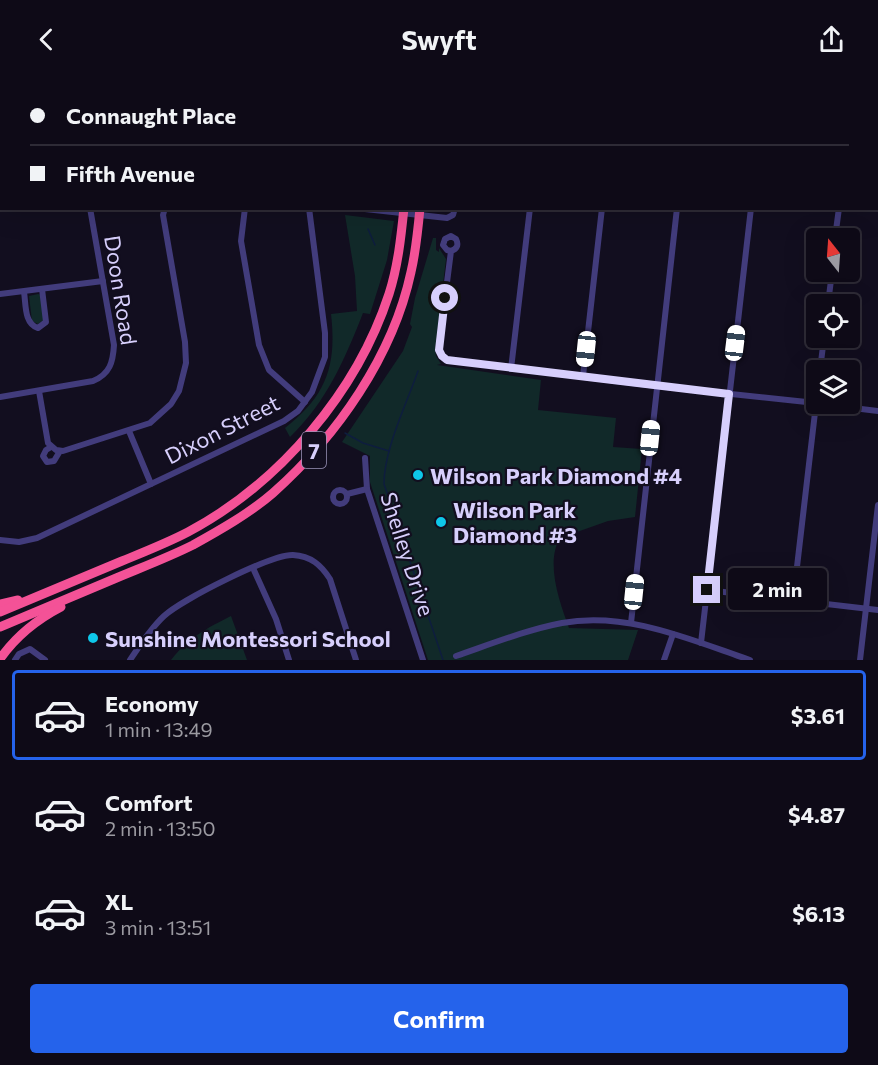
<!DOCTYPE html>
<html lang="en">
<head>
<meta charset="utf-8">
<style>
  :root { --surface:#0e0a17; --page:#171320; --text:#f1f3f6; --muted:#9b9aa1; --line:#2e2b36; --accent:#2563eb }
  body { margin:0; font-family:Commissioner,sans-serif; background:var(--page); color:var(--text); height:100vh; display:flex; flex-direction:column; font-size:22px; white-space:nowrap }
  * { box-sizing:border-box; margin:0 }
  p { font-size:20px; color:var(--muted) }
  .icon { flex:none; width:33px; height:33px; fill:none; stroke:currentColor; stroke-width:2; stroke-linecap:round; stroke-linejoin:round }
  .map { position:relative; height:582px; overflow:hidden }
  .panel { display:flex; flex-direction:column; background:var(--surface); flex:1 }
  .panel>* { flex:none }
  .top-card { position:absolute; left:0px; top:0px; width:879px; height:132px; box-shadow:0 6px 24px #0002,0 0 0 2px var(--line); display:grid; align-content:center; height:132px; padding:0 30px; background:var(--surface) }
  .needle { width:39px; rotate:343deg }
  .fabs { position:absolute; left:806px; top:150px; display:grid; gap:12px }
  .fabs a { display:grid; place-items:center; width:54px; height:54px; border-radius:6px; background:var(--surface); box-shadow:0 6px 24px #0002,0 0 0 2px var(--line); font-size:30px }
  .end { position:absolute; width:27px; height:27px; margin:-14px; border:8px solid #d7cffc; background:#111; box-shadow:0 0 0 3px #111 }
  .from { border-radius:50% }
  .bubble { position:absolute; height:42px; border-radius:6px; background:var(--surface); box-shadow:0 6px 24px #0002,0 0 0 2px var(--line); font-size:20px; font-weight:700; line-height:42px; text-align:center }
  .car { position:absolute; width:18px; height:36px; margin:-18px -9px; border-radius:8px; box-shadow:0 0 4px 2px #0007; background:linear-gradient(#fff 24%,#345 0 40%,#fff 0 76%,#345 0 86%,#fff 0) }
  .top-card b { display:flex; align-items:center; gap:21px; height:57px; font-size:22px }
  .top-card b+b { border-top:2px solid var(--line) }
  .top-card i { width:15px; height:15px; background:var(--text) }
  ul { padding:10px 0 0; list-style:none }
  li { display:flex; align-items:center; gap:18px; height:90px; margin:0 12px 9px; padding:0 18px; border:3px solid transparent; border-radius:6px }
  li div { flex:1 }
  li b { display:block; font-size:22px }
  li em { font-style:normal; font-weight:700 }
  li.selected { border-color:var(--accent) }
  li>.icon { width:54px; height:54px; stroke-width:1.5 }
  .cta { display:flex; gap:12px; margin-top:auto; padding:12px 30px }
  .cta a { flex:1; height:69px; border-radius:6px; background:var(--accent); color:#fff; font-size:24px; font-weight:700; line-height:69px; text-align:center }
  header { display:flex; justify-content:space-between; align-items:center; height:78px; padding:0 30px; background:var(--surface); font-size:27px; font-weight:700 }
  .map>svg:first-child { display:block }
</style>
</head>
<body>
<header><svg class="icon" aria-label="back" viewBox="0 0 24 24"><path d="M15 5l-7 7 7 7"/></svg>Swyft<svg class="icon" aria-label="share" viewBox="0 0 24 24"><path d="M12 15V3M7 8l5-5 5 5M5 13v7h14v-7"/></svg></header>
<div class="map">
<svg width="878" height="582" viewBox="0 0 878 582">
  <rect width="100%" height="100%" fill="#120e1f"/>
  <!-- green -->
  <g fill="#112929">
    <polygon points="296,0 388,0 388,1 296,2"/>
    <path d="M345,137l49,6 -7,39 -17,54 -7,-1c-19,48 -36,88 -73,124l-5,-9c41,-32 52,-62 46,-114l26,-3 -2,-35z"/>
    <path d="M433,160h3v12l3,2v-4l7,11 -11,91 1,6 5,8 -4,1 104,15 -3,30 78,8 -3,29 29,2 -7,68 -27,4 -48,17c-15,25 0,65 9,90l69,2 -10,30h-200l-58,-178v-26l-28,-14 61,-91 9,-24 -2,-3 5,-26z"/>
    <polygon points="38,216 41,217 44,242 38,246 32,243 29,218"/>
    <path d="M231,538l16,44h-76c17,-22 36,-32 60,-44z"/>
  </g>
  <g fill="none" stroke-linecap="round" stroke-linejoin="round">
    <!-- stream -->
    <g stroke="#0e1d3e" stroke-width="1.5">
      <polyline points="358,0 359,2"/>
      <polyline points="368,151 375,167"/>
      <path d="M418,293c-11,32 -34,78 -34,113l59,176"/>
      <polyline points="345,355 363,365 389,373"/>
    </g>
    <!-- minor -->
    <g stroke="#423c7c" stroke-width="6">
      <polyline points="66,0 66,2"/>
      <polyline points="131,0 132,2"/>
      <polyline points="288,0 288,2"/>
      <polyline points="590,0 607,2"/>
      <polyline points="492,2 496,0"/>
      <polyline points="545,2 545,0"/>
      <polyline points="245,130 241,163 259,267 269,292 305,324"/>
      <polyline points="356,130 447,140 453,137 455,130"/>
      <polyline points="835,160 839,130"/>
      <path d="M451,173l-4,-1 -4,-5 2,-6 6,-3 5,3c3,6 1,10 -5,12l-12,94 1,8 7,7 209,26 160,17"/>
      <path d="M24,214c2,12 0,32 14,36l8,-6 -4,-33"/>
      <polyline points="0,216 103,203"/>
      <polyline points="828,226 832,194"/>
      <polyline points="511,291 530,130"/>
      <polyline points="820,292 824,260"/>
      <polyline points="583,298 602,130"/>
      <polyline points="39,313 48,365 56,372 63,373 150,345 171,326 179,313 186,285 185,264 163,137 165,130"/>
      <path d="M0,319l93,-16c17,-7 20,-19 21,-36l-24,-137"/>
      <polyline points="820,326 878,333"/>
      <polyline points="129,353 151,406"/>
      <polyline points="51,369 46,372 43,378 47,384 54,383 60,373"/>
      <polyline points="365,380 367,411 423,582"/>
      <circle cx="340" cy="419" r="7"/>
      <polyline points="347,416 367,411"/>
      <polyline points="0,462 19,464 37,460 284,343 298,333 312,314 325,279 325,255 309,130"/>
      <polyline points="253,490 276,541 289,582"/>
      <polyline points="707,512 878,532"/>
      <polyline points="793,523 816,326"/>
      <polyline points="631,545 677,130"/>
      <polyline points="701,565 751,130"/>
      <path d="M456,578c35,-12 70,-26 106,-33 65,-12 129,17 188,37"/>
      <polyline points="15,582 19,576 30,571 45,582"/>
      <path d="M130,582c11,-16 20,-31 34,-44 17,-16 108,-62 129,-61 18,1 28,10 37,24l26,81"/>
      <polyline points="664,582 673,556"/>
      <polyline points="860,582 878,427"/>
    </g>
    <!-- highway -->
    <g stroke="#f45297" stroke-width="9">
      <polyline points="402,0 402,2"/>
      <polyline points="418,0 418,2"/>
      <polyline points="727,0 743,2"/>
      <polyline points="789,0 802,2"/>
      <polyline points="475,2 478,0"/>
      <polyline points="0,526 18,522"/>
      <path d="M0,534c41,-17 81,-34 122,-51 22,-9 45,-18 66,-29 92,-49 169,-140 201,-238 9,-28 12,-57 15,-86"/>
      <path d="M0,549c38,-16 76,-32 114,-48 26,-11 53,-21 79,-34 27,-15 57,-32 80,-52 64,-57 120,-137 138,-221 5,-21 7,-43 9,-64"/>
      <path d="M0,581c16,-23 36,-39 61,-52"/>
    </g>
  </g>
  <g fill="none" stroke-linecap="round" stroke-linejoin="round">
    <!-- route -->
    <polyline stroke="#d7cffc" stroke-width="8" points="445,220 439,272 442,278 447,282 729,316 707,512"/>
  </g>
  <!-- markers -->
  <g fill="#0ec7e9" stroke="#120e1f" stroke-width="2">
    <circle cx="418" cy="397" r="6"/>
    <circle cx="441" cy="444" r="6"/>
    <circle cx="93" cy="560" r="6"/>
  </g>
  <g text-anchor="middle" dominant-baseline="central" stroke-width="4.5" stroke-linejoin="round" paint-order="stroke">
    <!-- shield labels -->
    <rect fill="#120e1f" stroke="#9c95ba" stroke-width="1.5" x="302" y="354" width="24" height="36" rx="4.5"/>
    <g font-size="21" font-weight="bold" fill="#d7cffc">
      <text x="314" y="372">7</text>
    </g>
    <!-- street labels -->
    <g font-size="22" fill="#d7cffc" stroke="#120e1f">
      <text transform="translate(121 212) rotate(81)">Doon Road</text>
      <text transform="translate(222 351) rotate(-27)">Dixon Street</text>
      <text transform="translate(408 476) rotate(72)">Shelley Drive</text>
    </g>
    <!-- poi labels -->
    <g font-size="22" font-weight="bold" fill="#d7cffc" stroke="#120e1f" text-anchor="start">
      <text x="430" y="397">Wilson Park Diamond #4</text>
      <text x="453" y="431">Wilson Park<tspan x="453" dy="25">Diamond #3</tspan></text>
      <text x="105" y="560">Sunshine Montessori School</text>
    </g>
  </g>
</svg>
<div class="fabs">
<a><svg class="needle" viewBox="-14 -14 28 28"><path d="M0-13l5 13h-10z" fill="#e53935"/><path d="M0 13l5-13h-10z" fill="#9b9aa1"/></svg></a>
<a><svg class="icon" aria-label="locate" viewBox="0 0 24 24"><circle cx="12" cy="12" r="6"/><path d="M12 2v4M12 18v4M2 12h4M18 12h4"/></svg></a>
<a><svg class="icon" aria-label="layers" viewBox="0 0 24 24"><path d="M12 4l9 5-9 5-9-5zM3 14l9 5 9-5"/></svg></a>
</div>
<i class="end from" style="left:445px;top:220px"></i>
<i class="end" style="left:707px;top:512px"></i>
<div class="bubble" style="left:728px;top:490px;width:99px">2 min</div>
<i class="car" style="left:735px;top:265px;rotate:7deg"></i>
<i class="car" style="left:586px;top:271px;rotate:186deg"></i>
<i class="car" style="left:650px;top:360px;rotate:6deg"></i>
<i class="car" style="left:634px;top:514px;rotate:6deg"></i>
<div class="top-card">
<b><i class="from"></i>Connaught Place</b>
<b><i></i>Fifth Avenue</b>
</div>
</div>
<section class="panel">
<ul>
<li class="selected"><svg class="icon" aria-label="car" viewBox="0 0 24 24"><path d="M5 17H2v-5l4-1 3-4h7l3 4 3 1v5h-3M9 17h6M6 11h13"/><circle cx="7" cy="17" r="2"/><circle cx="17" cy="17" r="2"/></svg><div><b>Economy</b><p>1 min · 13:49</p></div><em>$3.61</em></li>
<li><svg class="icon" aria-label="car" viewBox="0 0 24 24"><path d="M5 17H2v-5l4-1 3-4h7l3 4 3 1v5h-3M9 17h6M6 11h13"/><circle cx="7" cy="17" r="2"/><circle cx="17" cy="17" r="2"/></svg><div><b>Comfort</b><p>2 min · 13:50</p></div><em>$4.87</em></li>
<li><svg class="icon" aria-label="car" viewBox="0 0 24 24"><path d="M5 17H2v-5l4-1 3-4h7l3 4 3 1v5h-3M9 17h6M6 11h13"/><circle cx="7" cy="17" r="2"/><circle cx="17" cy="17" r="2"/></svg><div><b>XL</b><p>3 min · 13:51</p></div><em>$6.13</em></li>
</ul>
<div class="cta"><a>Confirm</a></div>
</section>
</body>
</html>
